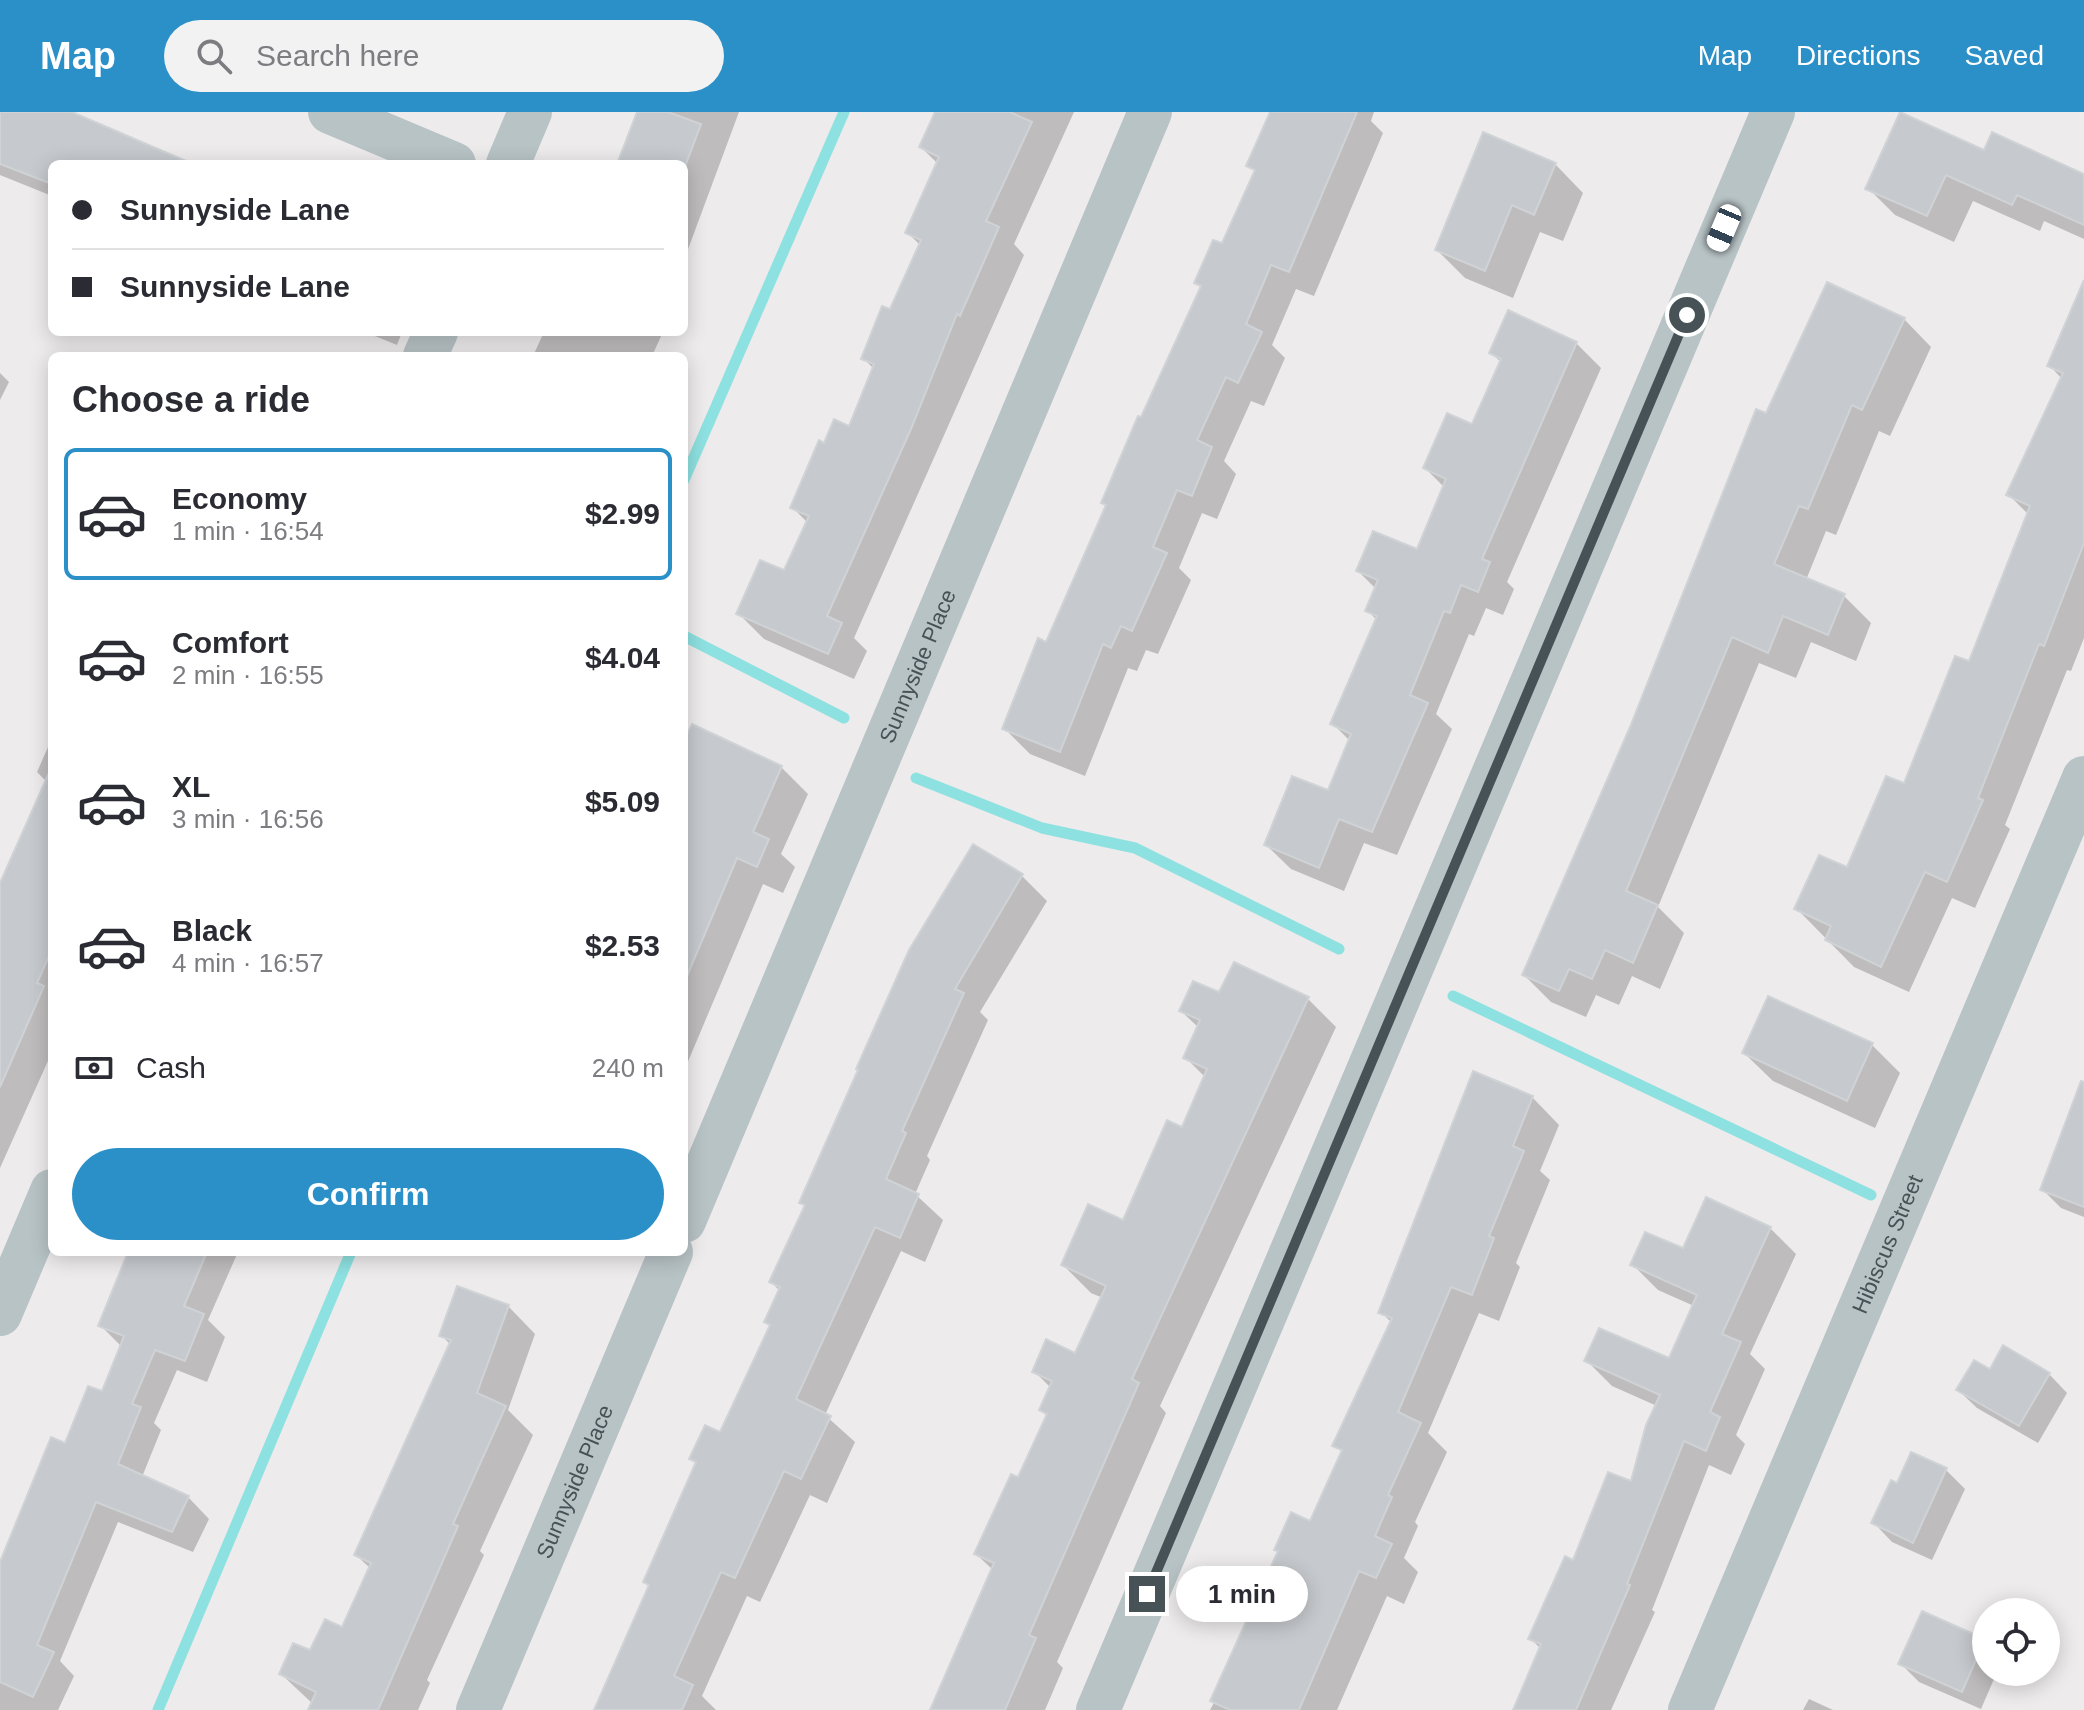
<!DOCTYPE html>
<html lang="en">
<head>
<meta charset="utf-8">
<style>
  :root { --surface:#fff; --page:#f2f2f3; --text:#2b2b33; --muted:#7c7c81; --line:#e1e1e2; --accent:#2b90c8 }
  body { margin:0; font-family:Arial,sans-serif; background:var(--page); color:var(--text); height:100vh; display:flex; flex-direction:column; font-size:30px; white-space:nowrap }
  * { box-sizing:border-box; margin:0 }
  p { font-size:26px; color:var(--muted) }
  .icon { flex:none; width:44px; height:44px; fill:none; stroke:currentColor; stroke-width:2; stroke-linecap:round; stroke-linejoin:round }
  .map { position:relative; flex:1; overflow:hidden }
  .drawer { position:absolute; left:48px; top:240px; width:640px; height:904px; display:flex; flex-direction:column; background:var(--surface); border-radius:12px; box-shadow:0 4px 20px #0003 }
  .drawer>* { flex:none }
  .guide { position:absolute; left:48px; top:48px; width:640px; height:176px; border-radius:12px; box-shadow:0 4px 20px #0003; display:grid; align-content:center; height:176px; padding:0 24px; background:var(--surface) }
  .buttons { position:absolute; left:1972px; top:1486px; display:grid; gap:16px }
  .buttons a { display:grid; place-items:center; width:88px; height:88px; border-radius:50%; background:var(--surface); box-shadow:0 4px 20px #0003; font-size:40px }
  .end { position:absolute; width:36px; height:36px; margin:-18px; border:10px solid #465256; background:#fff; box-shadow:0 0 0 4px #fff }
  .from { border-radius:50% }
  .bubble { position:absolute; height:56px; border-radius:28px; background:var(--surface); box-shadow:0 4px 20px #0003; font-size:26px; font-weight:700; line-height:56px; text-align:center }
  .car { position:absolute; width:24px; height:48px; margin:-24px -12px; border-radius:10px; box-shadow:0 0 6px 2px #0007; background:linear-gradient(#fff 24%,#345 0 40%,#fff 0 76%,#345 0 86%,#fff 0) }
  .guide b { display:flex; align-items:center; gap:28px; height:76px; font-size:30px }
  .guide b+b { border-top:2px solid var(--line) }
  .guide i { width:20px; height:20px; background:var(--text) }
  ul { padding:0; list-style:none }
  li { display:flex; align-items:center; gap:24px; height:132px; margin:0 16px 12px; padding:0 8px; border:4px solid transparent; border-radius:12px }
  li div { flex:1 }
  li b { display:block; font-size:30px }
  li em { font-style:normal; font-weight:700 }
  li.selected { border-color:var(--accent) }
  li>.icon { width:72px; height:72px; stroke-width:1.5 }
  h2 { padding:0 24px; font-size:36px; line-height:96px }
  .pay { display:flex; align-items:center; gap:20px; height:88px; padding:0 24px; font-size:30px }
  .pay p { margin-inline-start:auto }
  .action { display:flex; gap:16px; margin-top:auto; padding:16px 24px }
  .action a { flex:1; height:92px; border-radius:48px; background:var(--accent); color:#fff; font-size:32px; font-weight:700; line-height:92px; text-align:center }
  header { display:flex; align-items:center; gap:48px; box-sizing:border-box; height:112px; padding:0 40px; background:var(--accent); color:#fff }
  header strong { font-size:38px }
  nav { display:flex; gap:44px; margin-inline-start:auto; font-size:28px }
  .search { width:560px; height:72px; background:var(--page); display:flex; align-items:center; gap:20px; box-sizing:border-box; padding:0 28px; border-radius:44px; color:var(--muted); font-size:30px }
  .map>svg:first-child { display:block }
</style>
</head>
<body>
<header>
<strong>Map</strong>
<div class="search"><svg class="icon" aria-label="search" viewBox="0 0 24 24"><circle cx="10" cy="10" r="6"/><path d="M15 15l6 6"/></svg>Search here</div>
<nav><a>Map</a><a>Directions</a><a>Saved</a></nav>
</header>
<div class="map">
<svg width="2084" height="1598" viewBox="0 0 2084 1598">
  <rect width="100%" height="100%" fill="#eeebec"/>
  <!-- shadow -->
  <g fill="#0003">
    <polygon points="0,0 62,0 187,52 52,52 52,84 0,63"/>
    <polygon points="638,0 739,0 684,148 684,52 619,52"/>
    <polygon points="937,0 1074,0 1014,132 1024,143 854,526 867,539 854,567 764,527 738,501 785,461 808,411 792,395 825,333 850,316 874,257 863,246 891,199 920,133 908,121 938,52 921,35"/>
    <polygon points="1273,0 1374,0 1371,9 1383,21 1314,184 1296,177 1272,233 1285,246 1264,294 1251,289 1224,349 1236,362 1217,407 1202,401 1179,456 1191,468 1158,542 1146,538 1137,559 1128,556 1085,664 1030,642 1005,617 1047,532 1108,395 1103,390 1202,176 1197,171 1223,134 1256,60 1249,53"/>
    <polygon points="1985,41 2084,62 2084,127 2044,109 2040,119 1973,89 1954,130 1895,103 1868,76"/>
    <polygon points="1555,52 1583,81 1563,129 1540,120 1513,186 1465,166 1437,138"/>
    <polygon points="2084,173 2084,526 2071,559 2067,558 2005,713 2010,717 1975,796 1952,786 1909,880 1854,855 1797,797 1848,758 1905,674 1970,552 2029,403 2009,383 2062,267 2050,254"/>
    <polygon points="1904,207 1931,235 1890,324 1879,319 1836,423 1826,419 1806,468 1844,484 1871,511 1856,549 1811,530 1796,566 1759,551 1658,795 1684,821 1660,877 1632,864 1619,893 1596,883 1586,905 1551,890 1524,863 1768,304"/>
    <polygon points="365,220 402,220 397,233"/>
    <polygon points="544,220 663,220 652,244 533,244"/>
    <polygon points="1576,231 1601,256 1507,470 1514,477 1503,503 1486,496 1474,524 1469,522 1436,602 1452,617 1397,743 1364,731 1344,779 1291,757 1266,733 1329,681 1350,629 1333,612 1377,508 1368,499 1376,477 1358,459 1418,439 1445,376 1425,356 1473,314 1502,251 1491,241"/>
    <polygon points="0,261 9,270 0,288"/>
    <polygon points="52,626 52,940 0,1056 0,776 47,670 37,660"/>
    <polygon points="684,634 781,655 808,682 781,742 795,755 783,781 763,772 684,959"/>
    <polygon points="1022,764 1047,789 980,900 988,908 927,1044 930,1048 915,1082 943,1108 925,1150 901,1139 825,1303 855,1330 827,1391 810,1383 760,1490 747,1484 702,1584 716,1598 596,1598 651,1475 698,1352 692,1346 721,1323 772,1214 780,1179 771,1170 806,1095 802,1090"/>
    <polygon points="1220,883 1308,887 1336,915 1160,1294 1166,1301 1057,1550 1063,1556 1045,1598 932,1598 993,1458 976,1442 1019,1368 1048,1305 1041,1298 1051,1276 1034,1259 1076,1244 1103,1186 1091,1181 1063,1153 1124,1110 1184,1017 1205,965 1185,945 1199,916 1181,899"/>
    <polygon points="1769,886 1872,933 1900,961 1875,1016 1773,969 1744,941"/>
    <polygon points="1532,985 1559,1013 1540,1059 1550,1068 1516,1151 1520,1155 1499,1209 1479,1201 1428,1321 1447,1340 1415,1410 1418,1414 1404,1446 1418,1460 1404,1492 1387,1484 1337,1598 1210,1598 1311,1411 1343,1341 1335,1333 1392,1211 1381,1200"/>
    <polygon points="2084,1001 2084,1105 2061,1096 2042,1077"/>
    <polygon points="1770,1116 1796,1142 1750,1242 1765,1257 1736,1323 1745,1332 1731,1363 1709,1353 1652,1498 1655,1500 1611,1598 1515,1598 1541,1537 1530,1526 1574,1450 1632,1372 1657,1294 1612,1274 1587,1249 1670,1249 1694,1194 1658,1178 1632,1152"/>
    <polygon points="132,1140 238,1140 208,1208 225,1225 207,1270 177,1258 154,1311 161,1318 142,1365 188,1385 209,1407 193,1440 118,1410 60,1549 74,1564 58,1598 0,1598 0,1455 67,1333 103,1282 122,1235 100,1213"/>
    <polygon points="508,1194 535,1222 508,1298 533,1323 480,1439 484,1443 427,1568 430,1571 418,1598 310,1598 313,1592 281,1562 343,1517 371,1457 356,1443 451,1233 442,1224"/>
    <polygon points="1991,1260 2049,1262 2067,1281 2038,1331 1977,1296 1958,1278"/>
    <polygon points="1946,1358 1965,1377 1932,1448 1892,1430 1874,1411 1897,1374"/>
    <polygon points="1984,1528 1986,1560 1997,1560 1981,1597 1919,1570 1900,1551"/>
    <polygon points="1809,1587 1833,1598 1803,1598"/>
  </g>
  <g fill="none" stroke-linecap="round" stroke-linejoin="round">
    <!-- stream -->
    <g stroke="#8ee1e1" stroke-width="11">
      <polyline points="684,368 844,0"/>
      <polyline points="684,524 844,606"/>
      <polyline points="916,666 1042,716 1135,736 1339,837"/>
      <polyline points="1453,884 1871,1083"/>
      <polyline points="158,1598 351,1140"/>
    </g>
  </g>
  <!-- building -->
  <g fill="#c6c9cd" stroke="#d0d3d6" stroke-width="2">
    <polygon points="0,0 72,0 193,52 52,52 52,72 0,52"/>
    <polygon points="637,0 668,0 701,12 686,52 617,52"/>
    <polygon points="935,0 1010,0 1032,10 986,109 999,115 960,204 957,202 911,317 827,504 842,511 828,542 736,502 760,448 784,458 809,404 790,396 819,328 824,331 834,307 849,314 874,252 861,247 882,194 890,197 921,128 905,121 939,45 919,35"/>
    <polygon points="1270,0 1357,0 1289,160 1271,153 1246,212 1262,220 1238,271 1226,265 1197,328 1212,335 1192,384 1177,378 1153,435 1167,441 1132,519 1121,514 1111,536 1103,532 1060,640 1002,617 1038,526 1046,530 1106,393 1101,391 1138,304 1141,305 1201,174 1194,171 1213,128 1222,131 1255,58 1246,54"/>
    <polygon points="1900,0 1984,38 1992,20 2084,62 2084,113 2017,83 2012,93 1946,63 1927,104 1865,77"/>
    <polygon points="1483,20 1556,51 1534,103 1512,93 1485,159 1435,138"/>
    <polygon points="2084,168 2084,431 2044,534 2039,532 1978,686 1983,688 1947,770 1925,760 1881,855 1825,828 1831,814 1794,797 1819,743 1847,755 1886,664 1904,671 1955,544 1969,549 2030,394 2006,383 2063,261 2047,254"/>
    <polygon points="1827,170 1905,206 1862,298 1852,293 1808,397 1799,394 1774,452 1845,482 1828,523 1783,504 1768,541 1732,525 1626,779 1658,793 1633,851 1605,838 1592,867 1569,857 1559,879 1522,863 1630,615 1756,297 1766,301"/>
    <polygon points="1508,198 1577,230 1482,447 1490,450 1478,480 1461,473 1450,501 1444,499 1410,583 1428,591 1372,720 1339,707 1319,756 1264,733 1292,664 1328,678 1351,622 1330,612 1377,504 1365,499 1378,468 1356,459 1373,419 1417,437 1446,367 1423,356 1447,301 1472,312 1501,247 1489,241"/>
    <polygon points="692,612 782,654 753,720 769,727 757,755 737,746 684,871 684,629"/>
    <polygon points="52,654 52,837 37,871 44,874 0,975 0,771"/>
    <polygon points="973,732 1023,762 955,877 964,881 902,1019 906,1021 886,1067 919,1082 900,1126 875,1115 796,1287 831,1304 801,1367 784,1359 735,1466 721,1460 674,1564 693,1573 682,1598 594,1598 649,1473 643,1470 696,1350 689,1347 705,1313 720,1320 770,1213 764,1210 780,1175 769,1170 805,1093 799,1091 858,958 856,957 909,838"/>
    <polygon points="1234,850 1309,885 1132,1267 1139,1271 1029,1523 1036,1526 1005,1598 930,1598 994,1451 974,1442 1011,1362 1018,1365 1047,1302 1039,1298 1052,1269 1032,1260 1046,1227 1075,1241 1106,1174 1061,1153 1088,1092 1123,1108 1167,1008 1182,1015 1207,957 1183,946 1200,908 1179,899 1193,869 1219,880"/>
    <polygon points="1768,884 1873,931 1847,989 1742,941"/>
    <polygon points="1473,959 1533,984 1513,1034 1524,1039 1489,1124 1494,1126 1472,1183 1451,1175 1398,1300 1421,1311 1388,1383 1392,1385 1375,1424 1392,1432 1376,1466 1359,1459 1299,1598 1230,1598 1210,1589 1278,1439 1274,1438 1291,1400 1310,1409 1342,1338 1332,1334 1392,1206 1378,1201"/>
    <polygon points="2081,969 2084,970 2084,1095 2040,1078"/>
    <polygon points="1706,1085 1771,1115 1722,1222 1741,1230 1710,1300 1720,1305 1706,1339 1684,1329 1627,1472 1630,1473 1576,1598 1513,1598 1541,1532 1528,1527 1565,1444 1573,1448 1608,1360 1631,1369 1646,1313 1660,1283 1584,1249 1599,1216 1669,1246 1697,1183 1630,1153 1645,1120 1683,1136"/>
    <polygon points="128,1140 207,1140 184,1194 204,1202 185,1249 155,1238 132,1292 141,1295 118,1352 189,1384 172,1420 96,1390 37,1533 54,1540 33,1585 0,1570 0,1450 51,1325 65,1331 88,1274 102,1279 124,1224 98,1214"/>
    <polygon points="457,1174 509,1193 477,1281 506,1294 453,1412 458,1414 378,1598 308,1598 316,1580 279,1562 293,1531 310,1538 325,1507 342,1515 371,1451 354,1443 451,1228 439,1224"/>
    <polygon points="2003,1233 2050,1261 2019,1314 1956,1278 1974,1248 1990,1257"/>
    <polygon points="1911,1340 1947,1356 1913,1431 1871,1411 1891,1368 1897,1371"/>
    <polygon points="1922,1499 1985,1527 1962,1580 1898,1552"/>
  </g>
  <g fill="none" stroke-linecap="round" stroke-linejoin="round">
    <!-- minor -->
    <g stroke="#b8c3c6" stroke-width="44">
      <polyline points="330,0 454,52"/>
      <polyline points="508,52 530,0"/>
      <polyline points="425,244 436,220"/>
      <path id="s1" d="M684,1109l466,-1109"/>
      <polyline points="0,1202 52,1079"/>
      <path id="s2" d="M478,1598l193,-458"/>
      <polyline points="1098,1598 1773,0"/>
      <path id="s3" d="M1690,1598l394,-932"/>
    </g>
  </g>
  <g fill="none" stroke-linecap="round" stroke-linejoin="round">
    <!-- route -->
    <polyline stroke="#465256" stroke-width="10" points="1147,1482 1687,203"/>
  </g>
  <g text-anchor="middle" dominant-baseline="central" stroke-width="8" stroke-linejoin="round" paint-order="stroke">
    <!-- street labels -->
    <g font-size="22" fill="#465256" stroke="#fff">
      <text stroke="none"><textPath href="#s1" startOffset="602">Sunnyside Place</textPath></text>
      <text stroke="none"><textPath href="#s3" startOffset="506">Hibiscus Street</textPath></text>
      <text stroke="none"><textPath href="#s2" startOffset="248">Sunnyside Place</textPath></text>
    </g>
  </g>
</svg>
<div class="buttons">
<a><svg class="icon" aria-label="locate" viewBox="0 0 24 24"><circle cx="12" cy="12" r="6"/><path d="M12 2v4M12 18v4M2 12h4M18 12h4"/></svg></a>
</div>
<i class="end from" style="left:1687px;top:203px"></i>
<i class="end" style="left:1147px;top:1482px"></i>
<div class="bubble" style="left:1176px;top:1454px;width:132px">1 min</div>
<i class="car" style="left:1724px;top:116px;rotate:203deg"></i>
<div class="guide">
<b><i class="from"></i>Sunnyside Lane</b>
<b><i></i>Sunnyside Lane</b>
</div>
<section class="drawer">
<h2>Choose a ride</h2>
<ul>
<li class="selected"><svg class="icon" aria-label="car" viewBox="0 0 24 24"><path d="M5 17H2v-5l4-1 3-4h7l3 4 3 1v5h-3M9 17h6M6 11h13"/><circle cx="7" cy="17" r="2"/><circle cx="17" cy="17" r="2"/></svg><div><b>Economy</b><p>1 min · 16:54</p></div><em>$2.99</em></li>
<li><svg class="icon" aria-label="car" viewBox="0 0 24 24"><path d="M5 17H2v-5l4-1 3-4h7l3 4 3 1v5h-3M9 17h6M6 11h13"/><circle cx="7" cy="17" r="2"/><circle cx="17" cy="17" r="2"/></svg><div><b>Comfort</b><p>2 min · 16:55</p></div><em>$4.04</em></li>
<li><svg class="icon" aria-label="car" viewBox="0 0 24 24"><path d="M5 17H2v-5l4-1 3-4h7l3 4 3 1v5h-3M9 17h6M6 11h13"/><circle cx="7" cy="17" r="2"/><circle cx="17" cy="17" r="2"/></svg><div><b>XL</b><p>3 min · 16:56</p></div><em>$5.09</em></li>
<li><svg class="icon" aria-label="car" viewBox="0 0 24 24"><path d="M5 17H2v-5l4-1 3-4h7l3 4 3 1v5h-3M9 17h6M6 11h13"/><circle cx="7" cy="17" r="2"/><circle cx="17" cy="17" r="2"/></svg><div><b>Black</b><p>4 min · 16:57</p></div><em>$2.53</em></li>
</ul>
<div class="pay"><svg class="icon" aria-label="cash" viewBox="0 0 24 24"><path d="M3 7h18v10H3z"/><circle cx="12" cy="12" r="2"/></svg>Cash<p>240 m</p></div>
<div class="action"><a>Confirm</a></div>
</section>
</div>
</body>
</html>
